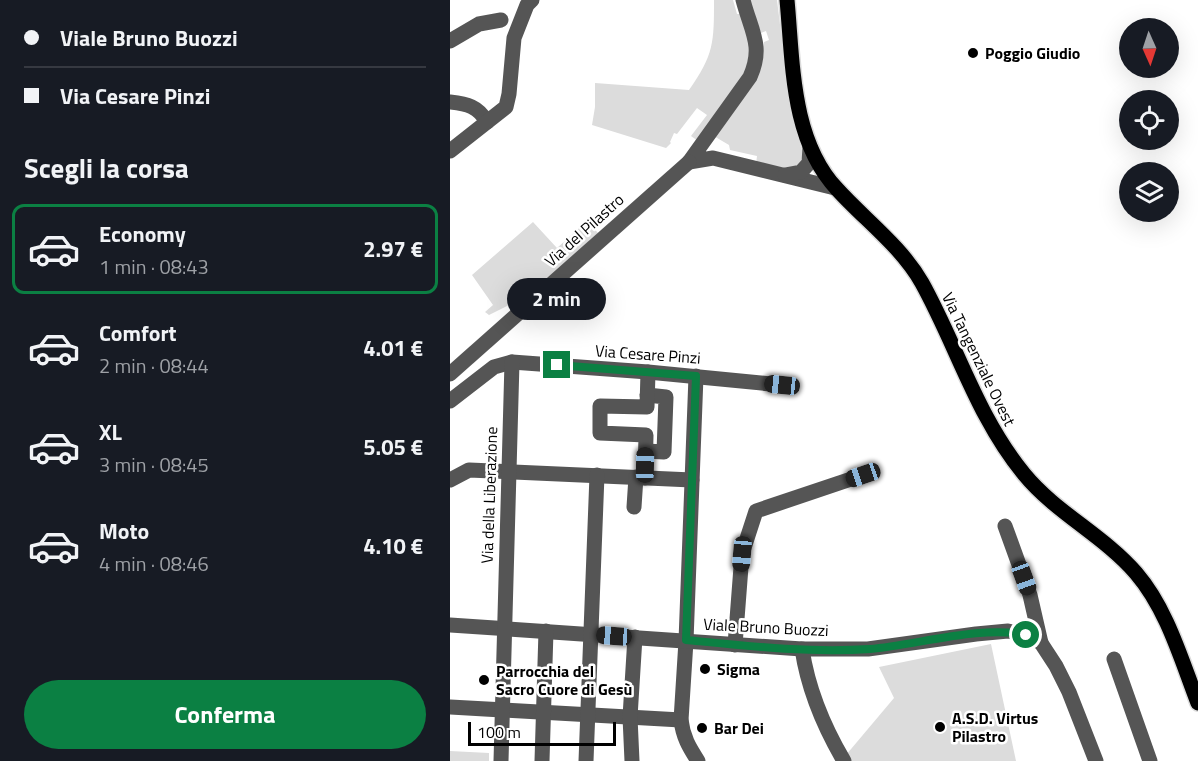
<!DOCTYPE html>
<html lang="it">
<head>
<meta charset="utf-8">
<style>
  :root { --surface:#171b24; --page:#242831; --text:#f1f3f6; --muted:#9ea1a6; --line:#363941; --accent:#0b8043 }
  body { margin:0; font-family:"Titillium Web",sans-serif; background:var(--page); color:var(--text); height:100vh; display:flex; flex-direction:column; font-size:22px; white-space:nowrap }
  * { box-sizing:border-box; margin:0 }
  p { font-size:20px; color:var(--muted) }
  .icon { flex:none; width:33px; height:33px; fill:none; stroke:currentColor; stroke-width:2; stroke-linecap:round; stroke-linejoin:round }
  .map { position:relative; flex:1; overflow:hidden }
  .sheet { display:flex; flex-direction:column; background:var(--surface); width:450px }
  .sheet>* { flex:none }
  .banner { display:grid; align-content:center; height:132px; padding:0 24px; background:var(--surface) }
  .needle { width:39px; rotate:177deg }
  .controls { position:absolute; left:669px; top:18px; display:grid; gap:12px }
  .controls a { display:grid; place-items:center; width:60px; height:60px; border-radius:50%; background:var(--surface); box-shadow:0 6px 24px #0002; font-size:30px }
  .scale { position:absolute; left:18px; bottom:15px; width:148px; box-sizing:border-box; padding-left:6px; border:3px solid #000; border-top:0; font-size:16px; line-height:21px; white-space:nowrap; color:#000; -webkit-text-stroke:4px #fff; paint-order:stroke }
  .end { position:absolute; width:27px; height:27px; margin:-14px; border:8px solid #0b8043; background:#fff; box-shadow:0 0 0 3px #fff }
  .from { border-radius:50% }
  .bubble { position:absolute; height:42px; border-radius:21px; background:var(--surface); box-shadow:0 6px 24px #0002; font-size:20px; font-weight:700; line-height:42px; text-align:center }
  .car { position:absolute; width:18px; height:36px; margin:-18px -9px; border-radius:8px; box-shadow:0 0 4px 2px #0007; background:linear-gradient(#222 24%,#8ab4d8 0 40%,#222 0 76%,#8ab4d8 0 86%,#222 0) }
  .banner b { display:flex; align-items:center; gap:21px; height:57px; font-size:22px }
  .banner b+b { border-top:2px solid var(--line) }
  .banner i { width:15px; height:15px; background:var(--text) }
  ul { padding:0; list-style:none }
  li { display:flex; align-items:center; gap:18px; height:90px; margin:0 12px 9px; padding:0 12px; border:3px solid transparent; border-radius:12px }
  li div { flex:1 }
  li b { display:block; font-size:22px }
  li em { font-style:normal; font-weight:700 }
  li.active { border-color:var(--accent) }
  li>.icon { width:54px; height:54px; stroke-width:1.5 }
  h2 { padding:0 24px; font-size:27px; line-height:72px }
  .button { display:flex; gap:12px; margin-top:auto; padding:12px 24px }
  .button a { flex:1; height:69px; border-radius:36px; background:var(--accent); color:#fff; font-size:24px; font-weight:700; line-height:69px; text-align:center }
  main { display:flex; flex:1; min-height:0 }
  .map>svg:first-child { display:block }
</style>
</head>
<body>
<main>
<section class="sheet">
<div class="banner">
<b><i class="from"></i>Viale Bruno Buozzi</b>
<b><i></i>Via Cesare Pinzi</b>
</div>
<h2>Scegli la corsa</h2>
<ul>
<li class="active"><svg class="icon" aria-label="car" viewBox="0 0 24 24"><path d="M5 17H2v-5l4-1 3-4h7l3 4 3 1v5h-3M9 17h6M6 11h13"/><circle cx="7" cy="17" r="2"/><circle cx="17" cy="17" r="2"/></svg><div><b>Economy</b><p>1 min · 08:43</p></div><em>2.97 €</em></li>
<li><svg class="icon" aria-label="car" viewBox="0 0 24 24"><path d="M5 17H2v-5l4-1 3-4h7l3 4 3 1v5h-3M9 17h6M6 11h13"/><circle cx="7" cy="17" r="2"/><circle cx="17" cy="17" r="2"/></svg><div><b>Comfort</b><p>2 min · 08:44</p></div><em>4.01 €</em></li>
<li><svg class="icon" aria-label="car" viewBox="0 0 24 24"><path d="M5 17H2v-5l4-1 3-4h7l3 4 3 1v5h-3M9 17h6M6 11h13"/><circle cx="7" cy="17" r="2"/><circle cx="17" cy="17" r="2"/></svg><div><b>XL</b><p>3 min · 08:45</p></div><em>5.05 €</em></li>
<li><svg class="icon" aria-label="car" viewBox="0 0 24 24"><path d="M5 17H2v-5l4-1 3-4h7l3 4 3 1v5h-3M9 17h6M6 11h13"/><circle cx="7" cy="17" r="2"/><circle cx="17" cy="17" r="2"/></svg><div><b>Moto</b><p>4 min · 08:46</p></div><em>4.10 €</em></li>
</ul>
<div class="button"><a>Conferma</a></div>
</section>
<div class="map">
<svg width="748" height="761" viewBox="0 0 748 761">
  <rect width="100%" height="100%" fill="#fff"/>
  <!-- green -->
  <g fill="#dcdcdc">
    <path d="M264,0h19l4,14h3l12,34v15l-54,78 -7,-5 16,-21 -10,-7 -20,26 -3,-1 -4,9 1,1 -5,5 -74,-23 3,-18v-24l94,7c25,-35 25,-48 25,-90z"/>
    <polygon points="298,0 327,0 341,114 353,154 351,162 343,170 306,164 307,156 280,150 279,145 262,135 312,58 314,42 319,40 316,31 311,33"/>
    <polygon points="137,221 148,233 64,311 59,305 39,315 35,312 43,305 22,275 83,222 107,248"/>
    <polygon points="541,644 566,761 400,761 396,755 444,698 429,667"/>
    <polygon points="0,751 39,753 39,761 0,761"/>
  </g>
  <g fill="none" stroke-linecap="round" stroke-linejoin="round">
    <defs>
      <path id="major" d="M337,0c6,63 4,140 50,189 28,31 64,57 85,94 35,63 55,134 102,191 32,39 79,61 112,99 31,36 45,86 62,130"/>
    </defs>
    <!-- major casing -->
    <use href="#major" stroke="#dbdbdb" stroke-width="18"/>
    <!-- minor -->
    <g stroke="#555" stroke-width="15">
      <path d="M293,0c8,31 21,46 7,77l-61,85 24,-4 122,30"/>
      <polyline points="0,41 29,24 51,20"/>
      <path d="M0,102c17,2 28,4 37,20"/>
      <polyline points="0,151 56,107 59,94 64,38 77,5 82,0"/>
      <polyline points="335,175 351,172 359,163 360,147"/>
      <polyline points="0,374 239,162"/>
      <path d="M246,376l-10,265 -5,79c2,17 8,27 17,41"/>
      <polyline points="0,401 44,367 62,362 198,372 331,385"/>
      <polyline points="196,451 214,452 216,397 197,395"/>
      <polyline points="195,478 196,435 150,433 150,406 197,407 198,372"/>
      <polyline points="0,480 19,470 242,480"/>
      <polyline points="184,507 186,477"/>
      <polyline points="555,526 580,595 591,643"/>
      <polyline points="0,625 352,649 418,649 526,634 558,631 576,635 591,643 606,666 619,692 646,761"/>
      <polyline points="285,645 292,554 306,511 413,475"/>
      <path d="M352,649c6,40 22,78 42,112"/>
      <polyline points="664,659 700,761"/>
      <polyline points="0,707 231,720"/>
      <polyline points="51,761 62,362"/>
      <polyline points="92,761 96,631"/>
      <polyline points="136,761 147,475"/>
      <polyline points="182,761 180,717 185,637"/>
    </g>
    <!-- major -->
    <use href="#major" stroke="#000" stroke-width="15"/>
  </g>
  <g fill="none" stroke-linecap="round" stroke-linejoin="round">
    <!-- route -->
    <path stroke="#0b8043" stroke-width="8" d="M107,365l139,11 -10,264c61,6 123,13 184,9 48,-4 110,-24 156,-14"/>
  </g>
  <!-- markers -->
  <g fill="#000" stroke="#fff" stroke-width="2">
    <circle cx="523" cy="53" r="6"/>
    <circle cx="255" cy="669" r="6"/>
    <circle cx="34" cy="680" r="6"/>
    <circle cx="490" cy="727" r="6"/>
    <circle cx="252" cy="728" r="6"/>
  </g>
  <g text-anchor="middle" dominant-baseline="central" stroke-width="5" stroke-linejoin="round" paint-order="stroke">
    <!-- poi labels -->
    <g font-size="16" font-weight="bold" fill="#000" stroke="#fff" text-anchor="start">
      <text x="535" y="53">Poggio Giudio</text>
      <text x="267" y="669">Sigma</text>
      <text x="46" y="671">Parrocchia del<tspan x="46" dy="18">Sacro Cuore di Gesù</tspan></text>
      <text x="502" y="718">A.S.D. Virtus<tspan x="502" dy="18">Pilastro</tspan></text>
      <text x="264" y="728">Bar Dei</text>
    </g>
    <!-- street labels -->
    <g font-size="16" fill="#000" stroke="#fff">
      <text transform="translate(134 230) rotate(-42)">Via del Pilastro</text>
      <text transform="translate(198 354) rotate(4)">Via Cesare Pinzi</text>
      <text transform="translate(529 359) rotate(64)">Via Tangenziale Ovest</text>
      <text transform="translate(39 495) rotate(-88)">Via della Liberazione</text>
      <text transform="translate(316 627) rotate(3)">Viale Bruno Buozzi</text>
    </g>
  </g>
</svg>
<div class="controls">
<a><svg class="needle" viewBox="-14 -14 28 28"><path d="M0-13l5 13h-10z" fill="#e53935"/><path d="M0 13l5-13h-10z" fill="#9ea1a6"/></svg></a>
<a><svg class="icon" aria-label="locate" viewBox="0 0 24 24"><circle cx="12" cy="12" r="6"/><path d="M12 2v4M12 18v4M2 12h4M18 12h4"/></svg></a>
<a><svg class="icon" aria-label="layers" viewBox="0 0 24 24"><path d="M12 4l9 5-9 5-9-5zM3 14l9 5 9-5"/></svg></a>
</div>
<div class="scale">100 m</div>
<i class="end from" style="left:576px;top:635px"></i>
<i class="end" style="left:107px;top:365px"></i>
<div class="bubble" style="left:57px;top:278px;width:99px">2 min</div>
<i class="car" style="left:332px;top:385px;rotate:276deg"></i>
<i class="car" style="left:195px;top:465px;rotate:1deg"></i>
<i class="car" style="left:413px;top:475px;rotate:251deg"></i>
<i class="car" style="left:292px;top:554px;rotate:185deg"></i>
<i class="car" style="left:574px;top:578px;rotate:160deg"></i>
<i class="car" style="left:164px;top:636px;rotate:274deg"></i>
</div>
</main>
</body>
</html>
